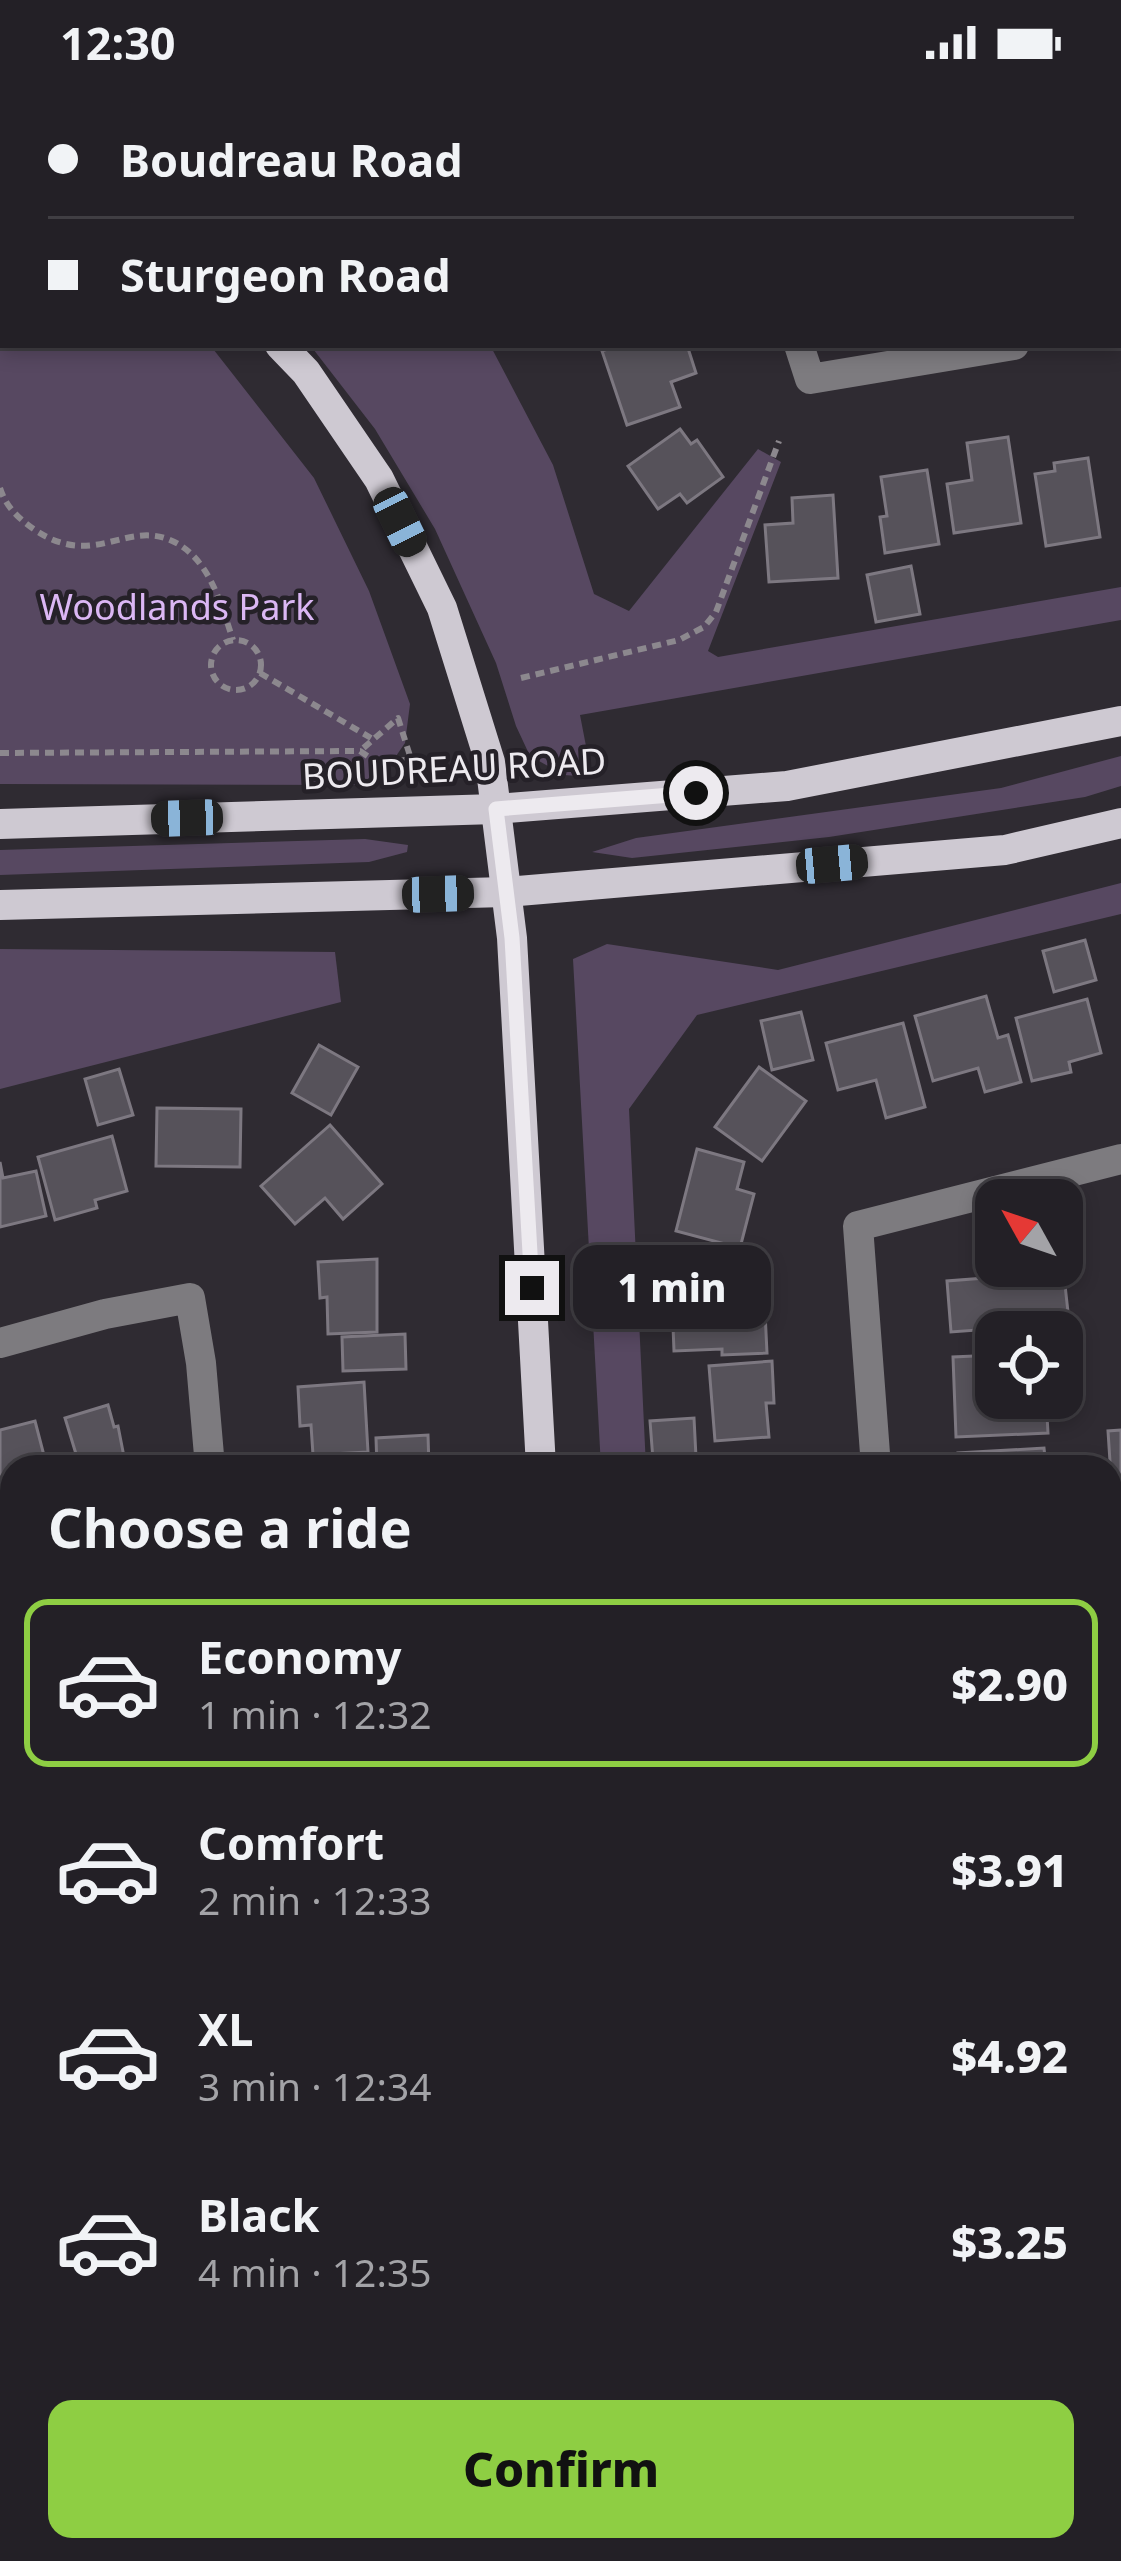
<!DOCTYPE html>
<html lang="en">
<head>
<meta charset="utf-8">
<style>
  :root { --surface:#232026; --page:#2f2d32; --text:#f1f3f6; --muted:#a3a3a7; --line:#403e43; --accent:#8ece43 }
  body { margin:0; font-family:"Noto Sans",sans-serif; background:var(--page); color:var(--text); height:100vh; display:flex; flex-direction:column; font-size:45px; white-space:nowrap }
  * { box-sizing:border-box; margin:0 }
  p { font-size:39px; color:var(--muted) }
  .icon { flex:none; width:66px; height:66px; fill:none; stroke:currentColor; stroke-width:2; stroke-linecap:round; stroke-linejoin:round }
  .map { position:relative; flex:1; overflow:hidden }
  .panel { position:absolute; left:0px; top:1371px; width:1122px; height:1107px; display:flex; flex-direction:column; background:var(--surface); border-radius:36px 36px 0 0; box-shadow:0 6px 18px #0003,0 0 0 3px var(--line) }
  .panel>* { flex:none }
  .hud { position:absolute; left:0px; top:0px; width:1122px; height:264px; box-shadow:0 6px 18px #0003,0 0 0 3px var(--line); display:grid; align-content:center; height:264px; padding:0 48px; background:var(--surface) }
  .needle { width:78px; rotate:310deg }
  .controls { position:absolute; left:975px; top:1095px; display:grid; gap:24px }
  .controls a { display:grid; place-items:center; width:108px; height:108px; border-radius:24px; background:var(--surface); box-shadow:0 6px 18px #0003,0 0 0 3px var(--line); font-size:60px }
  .end { position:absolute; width:54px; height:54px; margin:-27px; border:15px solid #edeaef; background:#111; box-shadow:0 0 0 6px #111 }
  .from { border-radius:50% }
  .bubble { position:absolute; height:84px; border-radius:24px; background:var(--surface); box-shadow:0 6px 18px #0003,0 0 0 3px var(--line); font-size:39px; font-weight:800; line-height:84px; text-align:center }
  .car { position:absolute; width:36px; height:72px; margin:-36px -18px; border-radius:15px; box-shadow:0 0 9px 3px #0007; background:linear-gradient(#222 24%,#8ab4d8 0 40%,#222 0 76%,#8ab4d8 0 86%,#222 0) }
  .hud b { display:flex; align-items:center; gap:42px; height:114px; font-size:45px }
  .hud b+b { border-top:3px solid var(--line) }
  .hud i { width:30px; height:30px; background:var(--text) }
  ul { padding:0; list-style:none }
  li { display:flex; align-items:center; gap:36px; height:168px; margin:0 24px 18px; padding:0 24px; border:6px solid transparent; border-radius:24px }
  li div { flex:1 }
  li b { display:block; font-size:45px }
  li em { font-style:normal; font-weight:800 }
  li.current { border-color:var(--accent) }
  li>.icon { width:108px; height:108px; stroke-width:1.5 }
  h2 { padding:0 48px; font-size:54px; line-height:144px }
  .cta { display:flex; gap:24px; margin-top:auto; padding:24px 48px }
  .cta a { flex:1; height:138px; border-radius:24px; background:var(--accent); color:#111; font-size:48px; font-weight:800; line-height:138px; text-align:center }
  .status { display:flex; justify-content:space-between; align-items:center; height:84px; padding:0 60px; background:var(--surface); direction:ltr }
  .status svg { height:33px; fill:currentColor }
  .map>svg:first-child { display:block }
</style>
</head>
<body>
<div class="status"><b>12:30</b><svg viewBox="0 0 49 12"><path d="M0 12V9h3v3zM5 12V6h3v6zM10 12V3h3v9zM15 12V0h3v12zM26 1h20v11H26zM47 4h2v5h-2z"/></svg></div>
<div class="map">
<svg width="1121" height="2477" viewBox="0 0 1121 2477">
  <rect width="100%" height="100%" fill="#2f2b32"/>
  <!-- green -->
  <g fill="#574861">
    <polygon points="0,80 3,261 210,261 314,394 369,507 410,620 405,659 394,675 360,701 0,700"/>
    <polygon points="310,261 490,261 553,381 594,510 629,527 758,365 781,378 708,567 718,573 1121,503 1121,536 580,631 592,693 564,691 530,672 516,642 496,579 435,445 375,345"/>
    <polygon points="1121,672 1121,702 1085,713 829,753 632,774 592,768 636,754 1001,704"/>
    <polygon points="365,755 408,761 407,768 369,778 0,791 0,766"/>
    <polygon points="1121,799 1121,830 697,931 629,1025 646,1383 601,1383 573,875 607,860 778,886"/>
    <polygon points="0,865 335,868 341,918 0,1005"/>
  </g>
  <!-- building -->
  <g fill="#56525a" stroke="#7d7881" stroke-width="3">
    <polygon points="618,261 687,261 696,289 671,298 680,323 627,341 602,267"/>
    <polygon points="680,345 691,360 697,356 723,393 687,419 680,410 658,425 628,382"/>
    <polygon points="1008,353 1021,439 954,449 947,400 972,396 967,359"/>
    <polygon points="1088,374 1100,453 1046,462 1035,390 1055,387 1054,379"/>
    <polygon points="927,386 939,460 885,469 880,433 887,432 881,393"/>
    <polygon points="833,411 838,494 769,498 765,441 793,439 792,414"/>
    <polygon points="911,482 920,530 876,538 867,491"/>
    <polygon points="1085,856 1096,896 1054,908 1043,867"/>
    <polygon points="986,912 998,954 1008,951 1021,998 985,1008 978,984 933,997 915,932"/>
    <polygon points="1087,915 1101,969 1069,978 1071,988 1032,997 1016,934"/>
    <polygon points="801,928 813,976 772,986 761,937"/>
    <polygon points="903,939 925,1023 886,1034 876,996 838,1006 826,959"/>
    <polygon points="319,961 358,983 331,1031 292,1009"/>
    <polygon points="759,983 806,1017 762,1077 715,1043"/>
    <polygon points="119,985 133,1031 98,1041 85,995"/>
    <polygon points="157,1024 241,1025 240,1083 156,1082"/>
    <polygon points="330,1041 382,1100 343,1135 325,1114 295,1140 261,1102"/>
    <polygon points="112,1052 127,1107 95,1116 97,1124 55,1136 38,1073"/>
    <polygon points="697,1065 744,1078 737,1105 754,1110 740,1164 676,1147"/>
    <polygon points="0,1078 3,1094 36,1087 46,1132 0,1143"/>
    <polygon points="1062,1174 1068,1228 1030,1230 1030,1242 951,1248 947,1197 1024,1191 1023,1182 1062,1182"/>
    <polygon points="377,1175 377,1248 328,1250 327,1213 320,1214 318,1178"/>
    <polygon points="725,1190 726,1216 738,1216 738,1229 765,1228 767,1269 722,1271 722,1265 674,1267 671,1192"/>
    <polygon points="405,1250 406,1285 343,1287 342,1253"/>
    <polygon points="996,1271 996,1314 1046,1314 1048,1349 956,1353 953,1273"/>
    <polygon points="772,1277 774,1319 766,1319 769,1353 715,1357 709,1282"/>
    <polygon points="364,1298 368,1368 313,1371 311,1341 300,1342 298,1303"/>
    <polygon points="108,1321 114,1343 118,1342 126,1383 80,1383 65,1334"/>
    <polygon points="694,1334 696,1373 653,1376 650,1337"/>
    <polygon points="35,1337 47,1383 12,1383 12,1416 0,1419 0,1346"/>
    <polygon points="1121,1346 1121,1393 1111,1393 1108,1347"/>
    <polygon points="428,1351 429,1383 377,1383 376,1354"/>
    <polygon points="1044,1364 1046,1383 959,1383 958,1369"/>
    <polygon points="778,1376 778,1383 700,1383 700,1380"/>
    <polygon points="12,1443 12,1482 0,1486 0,1446"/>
    <polygon points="12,1546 12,1648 6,1650 7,1656 0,1658 0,1549"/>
    <polygon points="1110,2123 1121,2165 1110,2169"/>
    <polygon points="12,2147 12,2189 0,2190 0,2148"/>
    <polygon points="1121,2341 1121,2398 1110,2400 1110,2343"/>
    <polygon points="849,2466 901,2466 888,2477 858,2477"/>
  </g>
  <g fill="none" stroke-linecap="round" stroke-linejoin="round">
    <!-- path -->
    <g stroke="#8c888e" stroke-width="6" stroke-dasharray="9 6" stroke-linecap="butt">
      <path d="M0,404c6,19 19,31 35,42 58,39 90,-9 135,10 39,16 51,64 63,100"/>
      <circle cx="236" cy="581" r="25"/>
      <polyline points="260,589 371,654"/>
      <polyline points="521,594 679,556 704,543 716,528 779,357"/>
      <polyline points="0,669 360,667 379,680 411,675 398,634 360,667"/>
      <polyline points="1074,2466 1077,2477"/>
    </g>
    <!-- minor -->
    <g stroke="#7d7b7f" stroke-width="30">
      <polyline points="713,0 714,3"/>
      <polyline points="799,261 810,295 1014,261"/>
      <polyline points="0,1259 105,1230 190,1214 201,1279 210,1383"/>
      <polyline points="876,1383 858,1142 1121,1075"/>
      <polyline points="0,1744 12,1741"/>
      <polyline points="1110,2243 1121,2240"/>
      <polyline points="97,2477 145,2466"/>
    </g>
    <!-- major -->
    <g stroke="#cec9d2" stroke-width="30">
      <polyline points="0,18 3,20"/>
      <polyline points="280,261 306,288 379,395 442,524 490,678 512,854 541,1383"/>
      <polyline points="0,740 496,725 787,702 1121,637"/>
      <polyline points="0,821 506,808 1005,766 1121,739"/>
      <polyline points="695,2466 698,2477"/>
    </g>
  </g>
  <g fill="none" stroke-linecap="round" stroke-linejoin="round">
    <!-- route -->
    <polyline stroke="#edeaef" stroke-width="15" points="532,1204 512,854 496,725 696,709"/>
  </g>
  <g text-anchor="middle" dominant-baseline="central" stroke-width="9" stroke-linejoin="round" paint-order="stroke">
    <!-- park labels -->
    <g font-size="36" fill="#dbb7f4" stroke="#252128">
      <text x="177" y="522">Woodlands Park</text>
    </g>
    <!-- street labels -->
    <g font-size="36" fill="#edeaef" stroke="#252128">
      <text transform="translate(454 684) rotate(-3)">BOUDREAU ROAD</text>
    </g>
  </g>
</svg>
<div class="controls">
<a><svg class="needle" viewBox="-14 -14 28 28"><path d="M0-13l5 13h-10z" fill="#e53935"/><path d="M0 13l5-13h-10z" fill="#a3a3a7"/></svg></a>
<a><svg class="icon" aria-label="locate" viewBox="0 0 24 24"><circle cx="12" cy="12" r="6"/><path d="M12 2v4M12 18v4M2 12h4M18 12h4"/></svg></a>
</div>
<i class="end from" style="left:696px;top:709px"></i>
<i class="end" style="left:532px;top:1204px"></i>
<div class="bubble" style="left:573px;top:1161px;width:198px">1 min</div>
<i class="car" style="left:400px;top:438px;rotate:154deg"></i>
<i class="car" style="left:187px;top:734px;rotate:268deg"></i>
<i class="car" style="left:832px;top:780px;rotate:85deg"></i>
<i class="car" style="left:438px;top:810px;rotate:88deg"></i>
<div class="hud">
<b><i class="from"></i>Boudreau Road</b>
<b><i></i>Sturgeon Road</b>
</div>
<section class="panel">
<h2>Choose a ride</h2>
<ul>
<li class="current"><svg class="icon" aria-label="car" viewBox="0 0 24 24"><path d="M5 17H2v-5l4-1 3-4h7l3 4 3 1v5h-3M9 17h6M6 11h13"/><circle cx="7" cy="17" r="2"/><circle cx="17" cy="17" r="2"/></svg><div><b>Economy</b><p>1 min · 12:32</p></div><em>$2.90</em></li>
<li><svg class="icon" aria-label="car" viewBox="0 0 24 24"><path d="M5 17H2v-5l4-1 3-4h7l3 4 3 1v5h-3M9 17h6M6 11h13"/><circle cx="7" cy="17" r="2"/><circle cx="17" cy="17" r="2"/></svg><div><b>Comfort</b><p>2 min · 12:33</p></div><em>$3.91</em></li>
<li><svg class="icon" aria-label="car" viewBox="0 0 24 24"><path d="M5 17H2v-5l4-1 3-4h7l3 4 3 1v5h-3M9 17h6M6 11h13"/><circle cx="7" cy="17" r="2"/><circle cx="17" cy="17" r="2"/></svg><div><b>XL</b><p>3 min · 12:34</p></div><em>$4.92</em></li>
<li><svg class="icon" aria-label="car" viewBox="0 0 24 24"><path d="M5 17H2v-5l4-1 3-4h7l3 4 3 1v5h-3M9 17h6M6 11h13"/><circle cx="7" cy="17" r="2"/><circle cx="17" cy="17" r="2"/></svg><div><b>Black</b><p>4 min · 12:35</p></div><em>$3.25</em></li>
</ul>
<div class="cta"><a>Confirm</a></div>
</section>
</div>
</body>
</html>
